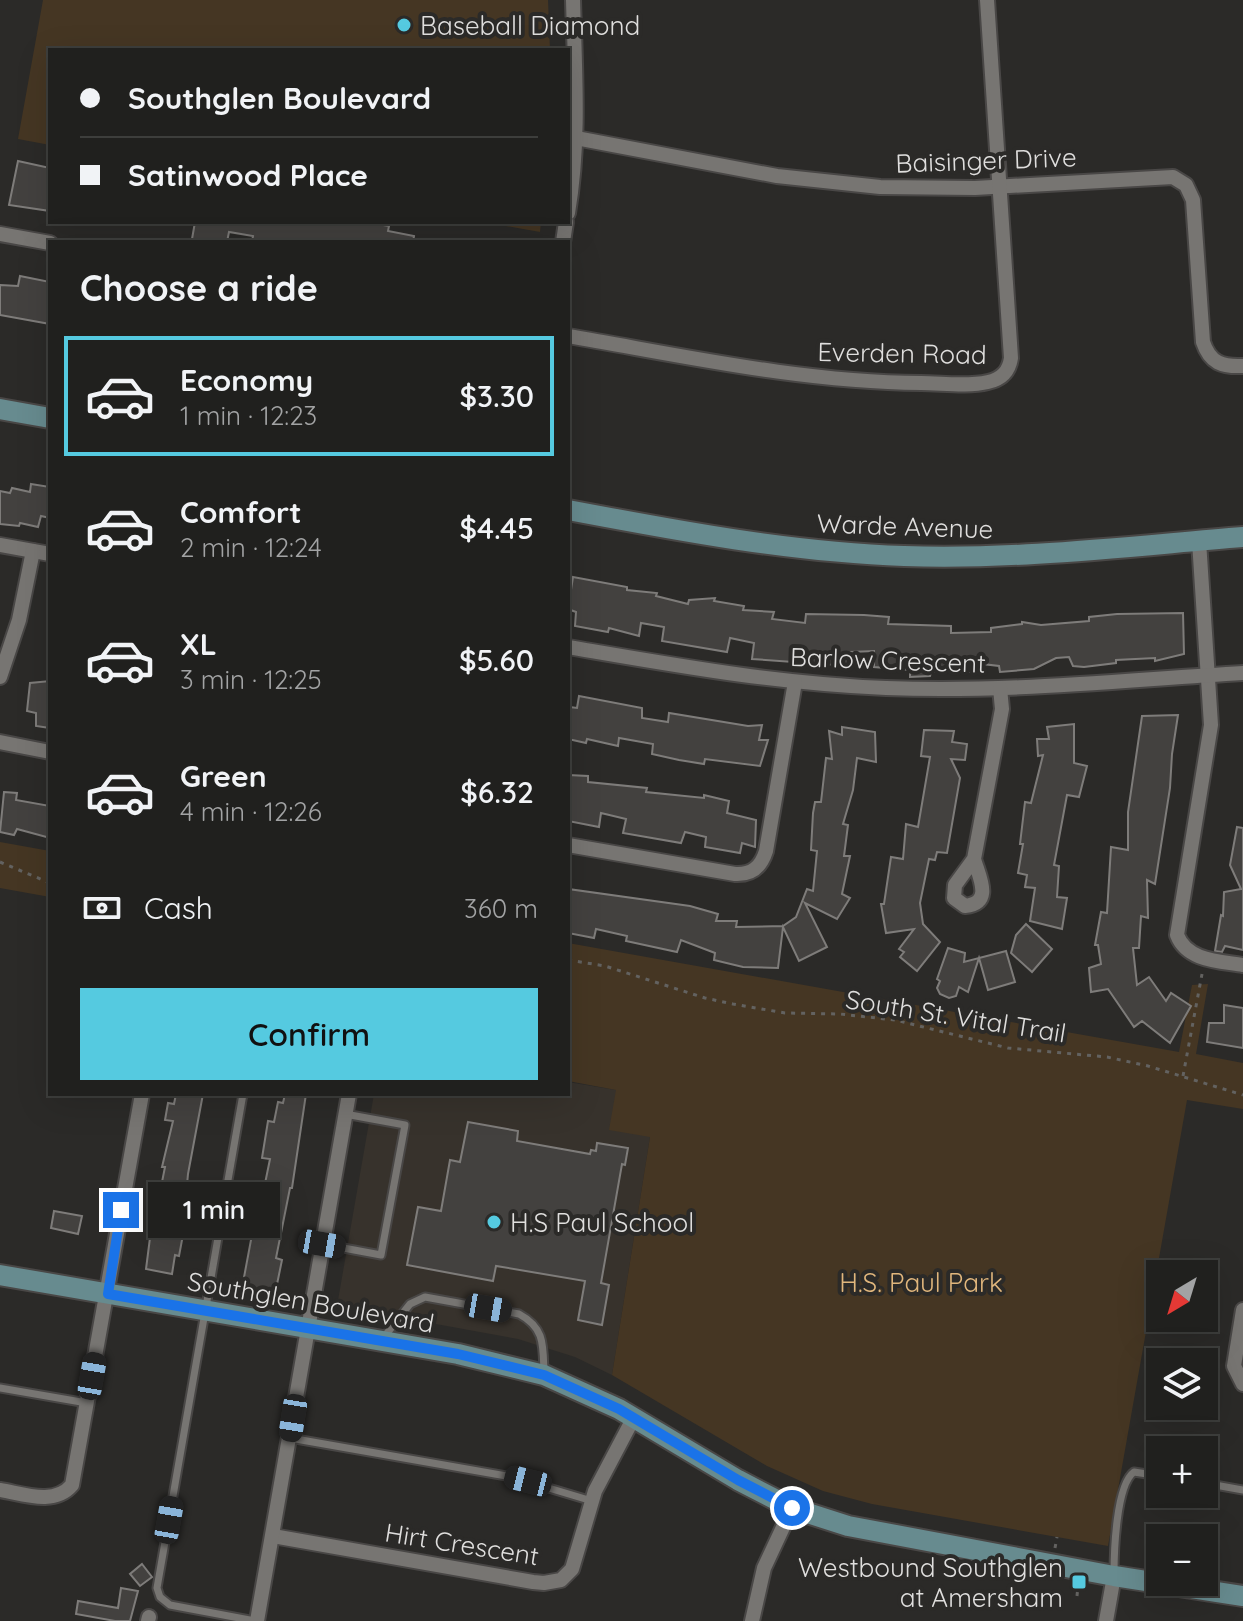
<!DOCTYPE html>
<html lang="en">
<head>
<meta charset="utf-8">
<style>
  :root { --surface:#20201e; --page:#282827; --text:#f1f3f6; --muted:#a2a3a4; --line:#3d3e3c; --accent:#55cae0 }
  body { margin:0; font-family:Quicksand,sans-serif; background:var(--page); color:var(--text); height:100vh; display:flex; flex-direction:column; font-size:30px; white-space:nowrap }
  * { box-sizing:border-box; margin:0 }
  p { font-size:26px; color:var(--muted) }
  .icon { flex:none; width:44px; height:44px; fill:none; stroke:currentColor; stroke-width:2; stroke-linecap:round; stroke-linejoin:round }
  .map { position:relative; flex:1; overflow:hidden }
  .drawer { position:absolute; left:48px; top:240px; width:522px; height:856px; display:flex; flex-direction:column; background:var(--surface); border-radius:0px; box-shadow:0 8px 32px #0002,0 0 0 2px var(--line) }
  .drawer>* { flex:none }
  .top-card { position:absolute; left:48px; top:48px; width:522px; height:176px; border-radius:0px; box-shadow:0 8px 32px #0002,0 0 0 2px var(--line); display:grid; align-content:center; height:176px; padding:0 32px; background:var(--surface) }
  .needle { width:52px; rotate:218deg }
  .fabs { position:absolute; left:1146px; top:1260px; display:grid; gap:16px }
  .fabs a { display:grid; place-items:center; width:72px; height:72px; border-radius:0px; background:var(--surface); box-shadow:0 8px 32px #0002,0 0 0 2px var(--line); font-size:40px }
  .end { position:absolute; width:36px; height:36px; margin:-18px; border:10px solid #1a73e8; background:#fff; box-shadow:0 0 0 4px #fff }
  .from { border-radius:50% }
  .bubble { position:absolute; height:56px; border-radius:0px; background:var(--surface); box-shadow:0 8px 32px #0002,0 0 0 2px var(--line); font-size:26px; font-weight:600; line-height:56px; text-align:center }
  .car { position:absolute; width:24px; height:48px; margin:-24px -12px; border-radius:10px; box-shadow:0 0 6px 2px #0007; background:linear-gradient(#222 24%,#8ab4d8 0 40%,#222 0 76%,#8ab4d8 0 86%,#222 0) }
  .top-card b { display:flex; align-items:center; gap:28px; height:76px; font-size:30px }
  .top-card b+b { border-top:2px solid var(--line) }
  .top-card i { width:20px; height:20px; background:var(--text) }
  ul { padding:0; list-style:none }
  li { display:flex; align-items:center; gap:24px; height:120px; margin:0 16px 12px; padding:0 16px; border:4px solid transparent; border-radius:0px }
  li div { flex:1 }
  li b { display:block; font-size:30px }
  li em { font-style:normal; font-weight:600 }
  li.active { border-color:var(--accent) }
  li>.icon { width:72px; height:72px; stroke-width:1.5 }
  h2 { padding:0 32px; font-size:36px; line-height:96px }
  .pay { display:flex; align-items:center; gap:20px; height:88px; padding:0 32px; font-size:30px }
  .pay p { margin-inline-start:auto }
  .action { display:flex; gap:16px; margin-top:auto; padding:16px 32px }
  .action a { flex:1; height:92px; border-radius:0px; background:var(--accent); color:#111; font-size:32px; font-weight:600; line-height:92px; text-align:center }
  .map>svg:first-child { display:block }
</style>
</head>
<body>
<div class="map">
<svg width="1243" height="1621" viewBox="0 0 1243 1621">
  <rect width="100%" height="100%" fill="#2b2a28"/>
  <!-- built -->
  <polygon fill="#37322c" points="568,1082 616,1090 650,1137 612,1375 575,1357 518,1339 337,1306 374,1094 568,1094"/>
  <!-- green -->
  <g fill="#453623">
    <polygon points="43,0 548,0 550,50 50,50 50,145 18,139"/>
    <polygon points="484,222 541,222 540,232"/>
    <polygon points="0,842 50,851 50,897 0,888"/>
    <polygon points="568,943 1179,1052 1192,985 1208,984 1196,1054 1243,1063 1243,1109 1187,1100 1108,1546 872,1504 823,1491 767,1466 612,1375 650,1137 609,1130 616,1090 568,1081"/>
  </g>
  <!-- building -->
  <g fill="#43413f" stroke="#7e7c7a" stroke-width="2">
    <polygon points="18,161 50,168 50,211 9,205"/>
    <polygon points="195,222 366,222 389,226 388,231 414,236 413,242 252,242 253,236 229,232 227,242 211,242 192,239"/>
    <polygon points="20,276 50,282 50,324 0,315 0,285 18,286"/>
    <polygon points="31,484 50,487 50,518 41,516 38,527 20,523 19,526 0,524 0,491 10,493 12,488 30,492"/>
    <polygon points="573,577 627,587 627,590 657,593 656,596 688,604 689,600 715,598 714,601 744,606 743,610 774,612 772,619 805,623 806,614 864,615 889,617 888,624 951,626 951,633 991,632 991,628 1022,624 1022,622 1041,625 1089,621 1089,617 1117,614 1183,613 1184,654 1155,661 1155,658 1116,660 1116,663 1084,667 1073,666 1069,657 1056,658 1034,669 1000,672 999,666 973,663 974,672 931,672 930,676 910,677 910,670 874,667 874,651 850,652 849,666 752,659 754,643 730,638 727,652 662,641 664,627 641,623 639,636 609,628 608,632 575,626 576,612 568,609"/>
    <polygon points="50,681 50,728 36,726 36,713 27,711 30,683"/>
    <polygon points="579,696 642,708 642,718 668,722 669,713 748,726 762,725 759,740 768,740 760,766 705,759 704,764 679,760 652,754 653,744 619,738 618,746 587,739 586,743 568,739 569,707 577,708"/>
    <polygon points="1178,715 1172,754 1170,788 1155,884 1147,880 1148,918 1141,916 1139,948 1133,948 1137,985 1149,977 1166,1001 1171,993 1191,1006 1170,1043 1142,1021 1134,1027 1108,989 1091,992 1089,968 1101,964 1098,945 1095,945 1101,912 1107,913 1111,847 1128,850 1128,812 1142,716"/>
    <polygon points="1074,724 1074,763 1087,766 1079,797 1067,795 1054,865 1059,866 1057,897 1067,898 1062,929 1030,921 1035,888 1025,887 1027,875 1018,873 1023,844 1020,844 1025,802 1031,803 1043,755 1038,756 1037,739 1049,739 1047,727"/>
    <polygon points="842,727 875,732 876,762 857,758 853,790 843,824 848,825 844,856 850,856 842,894 850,898 837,919 805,903 827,947 799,961 783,927 778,968 743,967 714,960 715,953 681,940 677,952 626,941 627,936 596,929 594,938 568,933 568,889 690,906 718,914 716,921 737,921 736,927 783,926 796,917 807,889 813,891 817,851 811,850 813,813 815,802 821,802 826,758 832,759 829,731 842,735"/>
    <polygon points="924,730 954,731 952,742 967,744 965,760 951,759 960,778 947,853 937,852 935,860 929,859 920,903 923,924 940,942 917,971 900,957 904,952 899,949 914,929 886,933 881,904 884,904 891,857 903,859 906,824 918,827 930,757 921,756"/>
    <polygon points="568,775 588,776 588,782 647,788 646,792 704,798 704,795 729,801 727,813 756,820 755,847 742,843 740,853 705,847 706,837 685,832 681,843 623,833 626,819 601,813 599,827 568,821"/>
    <polygon points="4,792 17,793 16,800 50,806 50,838 17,829 14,835 0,832"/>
    <polygon points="1237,827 1243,828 1243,950 1225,946 1222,952 1215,951 1221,915 1223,916 1224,892 1241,889 1230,865"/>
    <polygon points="1026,924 1052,949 1032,972 1011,953 1016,935"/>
    <polygon points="948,948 965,953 964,962 1006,951 1015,982 988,990 979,958 968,992 959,987 956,996 949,998 940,994 937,988 940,981 937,979"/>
    <polygon points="1224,1005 1243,1008 1243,1048 1207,1042 1209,1023 1224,1023"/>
    <polygon points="176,1094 203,1094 188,1174 186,1196 188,1197 182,1240 179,1256 175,1255 172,1274 146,1269 156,1191 160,1192 165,1167 162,1167 173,1121 165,1120 168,1103 174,1104"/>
    <polygon points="285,1094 306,1094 292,1188 290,1188 276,1258 282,1260 275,1294 242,1288 254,1224 251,1223 254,1207 260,1208 270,1159 262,1158 268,1121 274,1122 278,1102 283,1103"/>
    <polygon points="468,1122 518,1131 517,1141 590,1154 591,1150 596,1151 597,1143 628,1148 625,1165 622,1164 601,1283 609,1285 602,1325 578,1320 585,1281 496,1266 493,1281 407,1265 418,1207 441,1211 450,1160 460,1162"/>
    <polygon points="54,1211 82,1216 78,1234 51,1228"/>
    <polygon points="142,1564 152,1577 140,1586 130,1574"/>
    <polygon points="121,1588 138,1591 130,1621 115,1621 76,1614 78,1601 118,1608"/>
  </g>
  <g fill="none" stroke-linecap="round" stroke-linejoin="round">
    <defs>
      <g id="lane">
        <polyline points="243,1094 157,1588 160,1597 170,1605 255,1621"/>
        <polyline points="322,1244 381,1255 405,1125 345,1114"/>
        <path d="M384,1337l26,-33 15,-7 94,17c26,14 24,31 25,59"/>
        <polyline points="0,1388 87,1403"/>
        <polyline points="290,1438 512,1477 592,1501"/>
        <polyline points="1204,1483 1243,1490"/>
        <path d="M1114,1575c0,-23 2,-90 20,-103l26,4"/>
      </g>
      <g id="street">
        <path d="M576,138l201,38 103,11 95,1 198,-11 13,8 7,15 10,142c7,21 19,25 40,24"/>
        <path d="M568,213c12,-71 7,-141 5,-213"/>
        <polyline points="0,234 50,243"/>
        <polyline points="563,242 566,222"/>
        <path d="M568,336c117,20 233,46 353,47 21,0 46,4 67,-1 14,-3 21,-11 23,-24l-24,-358"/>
        <path d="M1199,541l12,184 -34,210c10,26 42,26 66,30"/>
        <polyline points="0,545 50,554"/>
        <path d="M568,647c106,18 210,37 318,41 119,5 238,-8 357,-15"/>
        <polyline points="0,677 19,620 33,551"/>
        <polyline points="0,742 50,752"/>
        <path d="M568,845l167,29c17,1 26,-7 31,-23l29,-169"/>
        <path d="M974,859c5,18 20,44 -9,47l-11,-8 1,-13 19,-26 28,-150 -2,-21"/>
        <polyline points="1243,1310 1234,1366 1243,1384"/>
        <path d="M0,1490c24,4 54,16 72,-5l70,-391"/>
        <polyline points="273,1536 533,1582 544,1583 561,1580 572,1569 595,1491 633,1419"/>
        <polyline points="148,1621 149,1617"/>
        <polyline points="257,1621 349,1094"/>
        <polyline points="752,1621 764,1568 792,1508"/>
        <polyline points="1106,1621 1114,1576"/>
      </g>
      <g id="secondary">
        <polyline points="0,409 50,418"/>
        <path d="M568,510c111,21 222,42 336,46 113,4 227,-10 339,-19"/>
        <polyline points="0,1275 458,1354 544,1375 619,1409 738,1480 792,1508 848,1526 1114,1576 1243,1596"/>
      </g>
    </defs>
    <!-- lane casing -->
    <use href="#lane" stroke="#494746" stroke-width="11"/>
    <!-- street casing -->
    <use href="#street" stroke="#494746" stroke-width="18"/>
    <!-- secondary casing -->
    <use href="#secondary" stroke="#494746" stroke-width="24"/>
    <!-- path -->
    <g stroke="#636260" stroke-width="3" stroke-dasharray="4 6" stroke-linecap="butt">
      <polyline points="0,862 50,883"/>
      <polyline points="568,960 605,966 705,998 733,1004 785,1013 840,1014 895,1020 1008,1048 1107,1057 1148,1066 1243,1095"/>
      <polyline points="1183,1076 1202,974"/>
      <polyline points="1055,1548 1057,1537"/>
      <polyline points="1077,1596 1078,1586"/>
    </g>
    <!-- lane -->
    <use href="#lane" stroke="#777572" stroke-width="7"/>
    <!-- street -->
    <use href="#street" stroke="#777572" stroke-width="14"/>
    <!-- secondary -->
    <use href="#secondary" stroke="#678b8f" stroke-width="20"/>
  </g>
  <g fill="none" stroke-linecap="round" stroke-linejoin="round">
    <!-- route -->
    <polyline stroke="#1a73e8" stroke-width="10" points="121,1210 108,1294 458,1354 544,1375 619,1409 738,1480 792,1508"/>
  </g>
  <!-- markers -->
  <g fill="#55cae0" stroke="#2b2a28" stroke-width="3">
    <circle cx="404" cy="25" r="8"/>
    <circle cx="494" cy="1222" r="8"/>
    <rect x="1071" y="1574" width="16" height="16" rx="4"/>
  </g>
  <g text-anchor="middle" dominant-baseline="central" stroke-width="8" stroke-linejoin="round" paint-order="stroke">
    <!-- poi labels -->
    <g font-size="26" fill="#dfdedd" stroke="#2b2a28" text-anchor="start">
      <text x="420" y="25">Baseball Diamond</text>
      <text x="510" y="1222">H.S Paul School</text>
      <text x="1063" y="1567" text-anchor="end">Westbound Southglen<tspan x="1063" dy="30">at Amersham</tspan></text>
    </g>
    <!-- street labels -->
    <g font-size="26" fill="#dfdedd" stroke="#2b2a28">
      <text transform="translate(986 160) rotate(-2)">Baisinger Drive</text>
      <text transform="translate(902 353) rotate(1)">Everden Road</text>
      <text transform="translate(905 526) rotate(2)">Warde Avenue</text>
      <text transform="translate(888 660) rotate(2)">Barlow Crescent</text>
      <text transform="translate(956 1016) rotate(9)">South St. Vital Trail</text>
      <text transform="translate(311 1302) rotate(10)">Southglen Boulevard</text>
      <text transform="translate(462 1544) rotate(9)">Hirt Crescent</text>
    </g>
    <!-- park labels -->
    <g font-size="26" fill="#e0b67c" stroke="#2b2a28">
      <text x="921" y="1282">H.S. Paul Park</text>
    </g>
  </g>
</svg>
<div class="fabs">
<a><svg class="needle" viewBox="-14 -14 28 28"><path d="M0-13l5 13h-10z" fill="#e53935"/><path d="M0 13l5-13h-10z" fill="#a2a3a4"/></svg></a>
<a><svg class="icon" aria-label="layers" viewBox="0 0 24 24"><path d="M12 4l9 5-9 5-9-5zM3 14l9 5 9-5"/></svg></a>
<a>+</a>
<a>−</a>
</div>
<i class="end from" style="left:792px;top:1508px"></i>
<i class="end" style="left:121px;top:1210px"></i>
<div class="bubble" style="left:148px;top:1182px;width:132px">1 min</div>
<i class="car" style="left:322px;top:1244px;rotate:100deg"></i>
<i class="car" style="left:488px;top:1308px;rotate:100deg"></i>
<i class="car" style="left:92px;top:1376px;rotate:10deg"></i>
<i class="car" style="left:293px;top:1418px;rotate:189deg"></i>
<i class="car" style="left:528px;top:1481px;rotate:284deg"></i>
<i class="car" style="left:169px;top:1520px;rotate:10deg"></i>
<div class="top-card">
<b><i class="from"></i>Southglen Boulevard</b>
<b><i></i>Satinwood Place</b>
</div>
<section class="drawer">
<h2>Choose a ride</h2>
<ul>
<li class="active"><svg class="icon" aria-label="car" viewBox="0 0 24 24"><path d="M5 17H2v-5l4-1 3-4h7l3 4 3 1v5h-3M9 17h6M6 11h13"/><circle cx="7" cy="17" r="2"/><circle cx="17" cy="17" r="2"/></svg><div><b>Economy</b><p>1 min · 12:23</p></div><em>$3.30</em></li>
<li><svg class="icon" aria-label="car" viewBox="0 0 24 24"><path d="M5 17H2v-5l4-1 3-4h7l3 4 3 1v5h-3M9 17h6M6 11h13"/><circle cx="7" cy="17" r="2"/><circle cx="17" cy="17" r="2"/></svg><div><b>Comfort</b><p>2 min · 12:24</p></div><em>$4.45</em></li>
<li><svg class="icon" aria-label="car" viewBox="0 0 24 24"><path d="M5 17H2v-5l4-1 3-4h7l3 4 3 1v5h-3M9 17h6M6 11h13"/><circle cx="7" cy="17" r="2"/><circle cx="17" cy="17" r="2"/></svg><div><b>XL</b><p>3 min · 12:25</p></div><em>$5.60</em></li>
<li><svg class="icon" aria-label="car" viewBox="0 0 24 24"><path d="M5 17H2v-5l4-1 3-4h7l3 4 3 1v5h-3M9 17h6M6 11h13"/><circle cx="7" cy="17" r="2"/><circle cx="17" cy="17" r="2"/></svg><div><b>Green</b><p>4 min · 12:26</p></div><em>$6.32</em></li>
</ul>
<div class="pay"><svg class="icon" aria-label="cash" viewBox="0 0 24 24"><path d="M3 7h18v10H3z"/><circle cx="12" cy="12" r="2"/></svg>Cash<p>360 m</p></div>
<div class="action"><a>Confirm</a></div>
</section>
</div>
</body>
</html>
